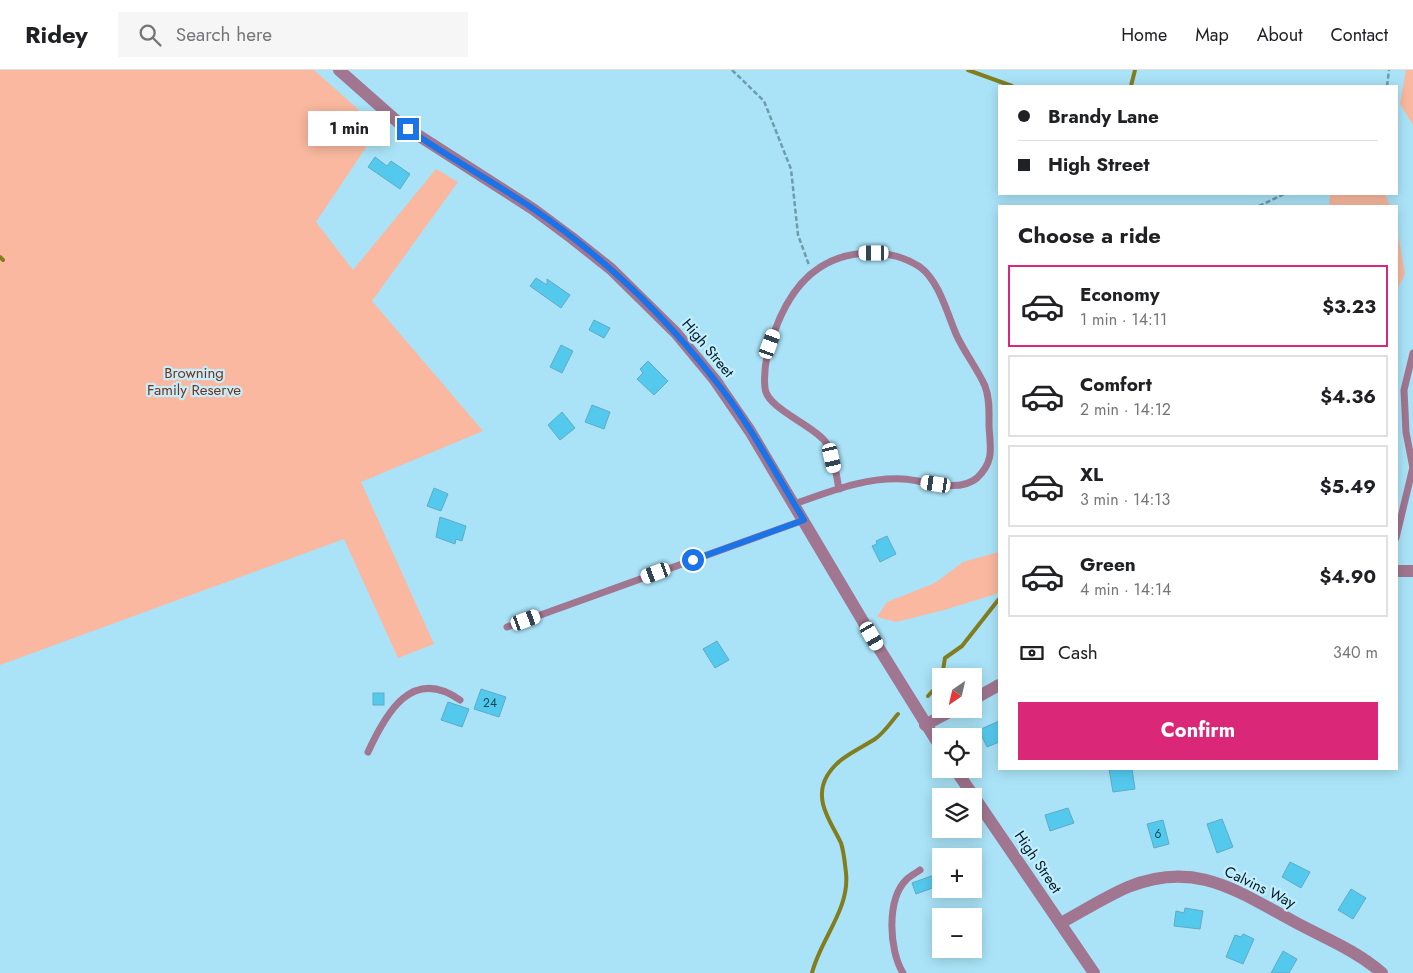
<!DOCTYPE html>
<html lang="en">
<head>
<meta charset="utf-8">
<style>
  :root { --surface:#fff; --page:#f6f6f6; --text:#202124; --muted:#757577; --line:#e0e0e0; --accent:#db2777 }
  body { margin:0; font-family:Jost,sans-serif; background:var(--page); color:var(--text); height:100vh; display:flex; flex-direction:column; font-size:19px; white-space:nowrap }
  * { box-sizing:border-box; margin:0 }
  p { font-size:16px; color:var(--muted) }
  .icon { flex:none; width:28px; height:28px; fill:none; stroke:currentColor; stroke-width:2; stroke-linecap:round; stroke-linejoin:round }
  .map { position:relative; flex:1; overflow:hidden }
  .side { position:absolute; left:998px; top:135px; width:400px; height:565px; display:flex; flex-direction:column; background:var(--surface); border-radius:0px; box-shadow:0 2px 12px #0003 }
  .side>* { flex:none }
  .top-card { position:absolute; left:998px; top:15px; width:400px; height:110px; border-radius:0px; box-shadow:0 2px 12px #0003; display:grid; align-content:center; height:110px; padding:0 20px; background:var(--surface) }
  .needle { width:32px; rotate:214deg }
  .tools { position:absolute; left:932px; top:598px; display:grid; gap:10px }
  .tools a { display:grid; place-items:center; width:50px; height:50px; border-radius:0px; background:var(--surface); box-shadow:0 2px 12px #0003; font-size:25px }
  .end { position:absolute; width:22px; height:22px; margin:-11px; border:6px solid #1a73e8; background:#fff; box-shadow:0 0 0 2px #fff }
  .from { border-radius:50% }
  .bubble { position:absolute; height:35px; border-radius:0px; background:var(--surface); box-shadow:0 2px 12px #0003; font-size:16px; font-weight:700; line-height:35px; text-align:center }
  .car { position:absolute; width:15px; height:30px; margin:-15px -8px; border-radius:6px; box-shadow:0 0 4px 1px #0007; background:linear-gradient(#fff 24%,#345 0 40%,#fff 0 76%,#345 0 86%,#fff 0) }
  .top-card b { display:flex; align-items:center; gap:18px; height:48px; font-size:19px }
  .top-card b+b { border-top:1px solid var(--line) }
  .top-card i { width:12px; height:12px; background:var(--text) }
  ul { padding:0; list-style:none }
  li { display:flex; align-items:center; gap:15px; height:82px; margin:0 10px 8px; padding:0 10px; border:2px solid var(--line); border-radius:0px }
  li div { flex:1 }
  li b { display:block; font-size:19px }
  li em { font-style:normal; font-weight:700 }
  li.current { border-color:var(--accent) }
  li>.icon { width:45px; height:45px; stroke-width:1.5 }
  h2 { padding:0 20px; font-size:22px; line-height:60px }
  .pay { display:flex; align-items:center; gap:12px; height:55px; padding:0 20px; font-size:19px }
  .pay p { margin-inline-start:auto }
  .primary-button { display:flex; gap:10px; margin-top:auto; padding:10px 20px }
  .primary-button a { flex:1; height:58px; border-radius:0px; background:var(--accent); color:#fff; font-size:20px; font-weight:700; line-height:58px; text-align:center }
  header { display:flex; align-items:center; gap:30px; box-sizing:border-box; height:70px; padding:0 25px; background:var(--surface); border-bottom:1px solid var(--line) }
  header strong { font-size:24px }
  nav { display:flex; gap:28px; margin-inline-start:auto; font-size:18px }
  .search { width:350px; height:45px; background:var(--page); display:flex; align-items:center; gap:12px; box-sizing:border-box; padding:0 18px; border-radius:0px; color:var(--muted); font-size:19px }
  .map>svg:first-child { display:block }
</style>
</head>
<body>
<header>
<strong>Ridey</strong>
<div class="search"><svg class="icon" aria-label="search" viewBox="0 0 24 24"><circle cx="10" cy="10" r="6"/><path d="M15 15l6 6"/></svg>Search here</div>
<nav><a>Home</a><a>Map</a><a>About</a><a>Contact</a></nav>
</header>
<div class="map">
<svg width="1413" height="903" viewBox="0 0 1413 903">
  <rect width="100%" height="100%" fill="#aae3f8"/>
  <!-- green -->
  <g fill="#f9b89f">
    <polygon points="0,0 314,0 379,58 316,152 353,200 436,99 458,112 372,231 483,361 361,412 434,574 398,588 344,469 0,595"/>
    <polygon points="1406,0 1413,0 1413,55 1400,34"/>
    <polygon points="1330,124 1385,124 1390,136 1329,136"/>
    <polygon points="1396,152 1405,204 1396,222"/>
    <polygon points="999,482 999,523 944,540 896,552 877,547 887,532 935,513 963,492"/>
  </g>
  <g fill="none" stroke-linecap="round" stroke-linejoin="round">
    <!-- stream -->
    <g stroke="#827e20" stroke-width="4">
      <polyline points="968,0 1012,16"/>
      <polyline points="1131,16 1135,0"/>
      <polyline points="0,187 3,190"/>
      <polyline points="942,606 945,588 962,576 999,529"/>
      <polyline points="928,626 940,613 941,609"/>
      <path d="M812,903c8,-33 38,-64 34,-100 -1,-9 -2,-21 -5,-30 -10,-21 -28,-43 -14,-67 10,-18 31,-26 48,-37 9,-6 16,-17 23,-25"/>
    </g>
  </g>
  <!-- building -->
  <g fill="#54c9ee" stroke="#62aac3">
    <polygon points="375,87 387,96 391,91 410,104 400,119 368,97"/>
    <polygon points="536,208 547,215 547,209 570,225 561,238 530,216"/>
    <polygon points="594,250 610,258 604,268 589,260"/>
    <polygon points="561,275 573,281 562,303 550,297"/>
    <polygon points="648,291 668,311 654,325 637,309 643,303 640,299"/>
    <polygon points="592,335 610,342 604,359 585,352"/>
    <polygon points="562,342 575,358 560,370 548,355"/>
    <polygon points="434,418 448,424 441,441 427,436"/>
    <polygon points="440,447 466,456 462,471 456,469 455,474 436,467"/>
    <polygon points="887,466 896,484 880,492 872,476 877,474 876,471"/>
    <polygon points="717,571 729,590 715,598 703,579"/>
    <polygon points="481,619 506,627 499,647 474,639"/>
    <rect x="373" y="623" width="11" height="12"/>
    <polygon points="448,632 469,639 462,657 441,650"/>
    <polygon points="999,651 999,672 987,677 979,660"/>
    <polygon points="1109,699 1132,699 1135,719 1113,722"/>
    <polygon points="1068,738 1074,753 1050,761 1045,745"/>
    <polygon points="1222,749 1233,777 1217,783 1207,754"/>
    <polygon points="1163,750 1169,774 1154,778 1147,754"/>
    <polygon points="1290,792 1310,802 1301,818 1282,807"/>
    <polygon points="934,805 938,816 916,824 912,813"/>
    <polygon points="1351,819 1366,828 1353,849 1338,840"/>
    <polygon points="1185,838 1203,841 1200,859 1174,856 1176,841 1184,843"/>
    <polygon points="1243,864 1254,869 1243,894 1226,887 1235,865 1241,867"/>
    <polygon points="1283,881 1297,889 1289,903 1271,903"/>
  </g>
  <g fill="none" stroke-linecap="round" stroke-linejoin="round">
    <!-- path -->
    <g stroke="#6d9cad" stroke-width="2.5" stroke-dasharray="5 2.5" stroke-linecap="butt">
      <polyline points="732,0 764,31 791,99 798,165 809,195"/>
      <polyline points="1387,16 1389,0"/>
      <polyline points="1259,136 1284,124"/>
    </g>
    <!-- service -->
    <g stroke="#a17690" stroke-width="7">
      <polyline points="1413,398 1406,362 1404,320 1413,283"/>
      <path d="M794,434c35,-12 71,-27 109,-25 21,1 55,15 74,-1 18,-17 13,-31 12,-52 0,-13 1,-27 -4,-40 -8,-18 -21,-34 -29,-52 -9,-21 -17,-53 -36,-67 -15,-10 -31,-14 -49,-14 -52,0 -81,34 -97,80 -7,18 -11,35 -9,55 1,19 45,36 59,52 10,12 12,34 15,49"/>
      <polyline points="1396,468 1413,397"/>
      <polyline points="507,557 804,450"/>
      <path d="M368,682c18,-39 44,-86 92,-52"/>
      <path d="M903,903c-14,-23 -17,-74 4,-94 3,-3 9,-6 13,-9"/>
    </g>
    <!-- minor -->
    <g stroke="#a17690" stroke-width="12">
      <polyline points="1396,501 1413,501"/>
      <polyline points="974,629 999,615"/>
      <polyline points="925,655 955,639"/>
      <path d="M1061,853c22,-12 44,-26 67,-36 67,-27 107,3 165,34 29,16 63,29 89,52"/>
    </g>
    <!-- tertiary -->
    <g stroke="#a17690" stroke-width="12">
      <polyline points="339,0 399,53 533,139 572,168 611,199 676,263 715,310 750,361 880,580 941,678"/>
      <polyline points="955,699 1094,903"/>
    </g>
  </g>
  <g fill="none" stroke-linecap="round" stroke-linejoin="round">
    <!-- route -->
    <path stroke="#1a73e8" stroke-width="6" d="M408,59c40,28 84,52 124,79 69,47 131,106 182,171 35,43 61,94 90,141l-111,40"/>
  </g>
  <g text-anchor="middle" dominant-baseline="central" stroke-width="4.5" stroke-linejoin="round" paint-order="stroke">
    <!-- number labels -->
    <g font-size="12" fill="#154858">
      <text x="490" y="633">24</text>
      <text x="1158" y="764">6</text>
    </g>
    <!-- street labels -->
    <g font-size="15" fill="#001d26" stroke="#c4eefe">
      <text transform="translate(708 278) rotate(50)">High Street</text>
      <text transform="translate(1038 792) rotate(56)">High Street</text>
      <text transform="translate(1260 817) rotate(26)">Calvins Way</text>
    </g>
    <!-- park labels -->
    <g font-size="15" fill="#783316" stroke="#c4eefe">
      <text x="194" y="303">Browning<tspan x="194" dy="17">Family Reserve</tspan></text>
    </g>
  </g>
</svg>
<div class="tools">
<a><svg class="needle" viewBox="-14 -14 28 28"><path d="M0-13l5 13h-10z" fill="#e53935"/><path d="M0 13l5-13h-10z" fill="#757577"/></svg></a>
<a><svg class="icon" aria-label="locate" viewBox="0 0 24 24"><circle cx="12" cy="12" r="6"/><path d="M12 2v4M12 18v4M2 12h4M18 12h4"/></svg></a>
<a><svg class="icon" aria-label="layers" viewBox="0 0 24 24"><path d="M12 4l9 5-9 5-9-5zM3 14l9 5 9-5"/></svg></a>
<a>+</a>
<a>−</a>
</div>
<i class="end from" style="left:693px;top:490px"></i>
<i class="end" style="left:408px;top:59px"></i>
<div class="bubble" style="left:308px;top:41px;width:82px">1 min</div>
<i class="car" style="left:874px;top:183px;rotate:270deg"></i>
<i class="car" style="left:770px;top:274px;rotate:20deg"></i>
<i class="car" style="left:832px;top:388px;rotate:167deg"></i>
<i class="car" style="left:936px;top:414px;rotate:279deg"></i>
<i class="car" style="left:656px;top:503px;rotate:250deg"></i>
<i class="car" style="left:526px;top:550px;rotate:70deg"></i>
<i class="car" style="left:872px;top:566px;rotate:150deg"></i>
<div class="top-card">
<b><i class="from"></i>Brandy Lane</b>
<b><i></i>High Street</b>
</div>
<section class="side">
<h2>Choose a ride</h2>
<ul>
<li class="current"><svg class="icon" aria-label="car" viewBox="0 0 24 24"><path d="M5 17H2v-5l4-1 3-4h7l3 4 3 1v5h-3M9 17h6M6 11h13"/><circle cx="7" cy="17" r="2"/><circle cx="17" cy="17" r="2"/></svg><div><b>Economy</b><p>1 min · 14:11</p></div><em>$3.23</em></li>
<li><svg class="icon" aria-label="car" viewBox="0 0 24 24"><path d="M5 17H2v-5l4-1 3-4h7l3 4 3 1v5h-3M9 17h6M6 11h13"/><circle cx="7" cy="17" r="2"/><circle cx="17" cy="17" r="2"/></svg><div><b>Comfort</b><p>2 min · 14:12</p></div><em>$4.36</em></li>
<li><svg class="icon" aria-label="car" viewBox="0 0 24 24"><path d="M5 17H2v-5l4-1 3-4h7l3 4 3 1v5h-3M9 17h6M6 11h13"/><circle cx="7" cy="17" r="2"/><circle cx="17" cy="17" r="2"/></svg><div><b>XL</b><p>3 min · 14:13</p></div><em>$5.49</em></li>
<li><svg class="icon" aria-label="car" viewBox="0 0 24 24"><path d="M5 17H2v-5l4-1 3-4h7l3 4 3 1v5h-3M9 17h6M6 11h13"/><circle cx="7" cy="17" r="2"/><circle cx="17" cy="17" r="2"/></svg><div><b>Green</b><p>4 min · 14:14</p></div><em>$4.90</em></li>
</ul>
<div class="pay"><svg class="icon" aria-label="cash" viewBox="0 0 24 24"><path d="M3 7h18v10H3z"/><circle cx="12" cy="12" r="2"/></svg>Cash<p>340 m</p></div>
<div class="primary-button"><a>Confirm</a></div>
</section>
</div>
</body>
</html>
